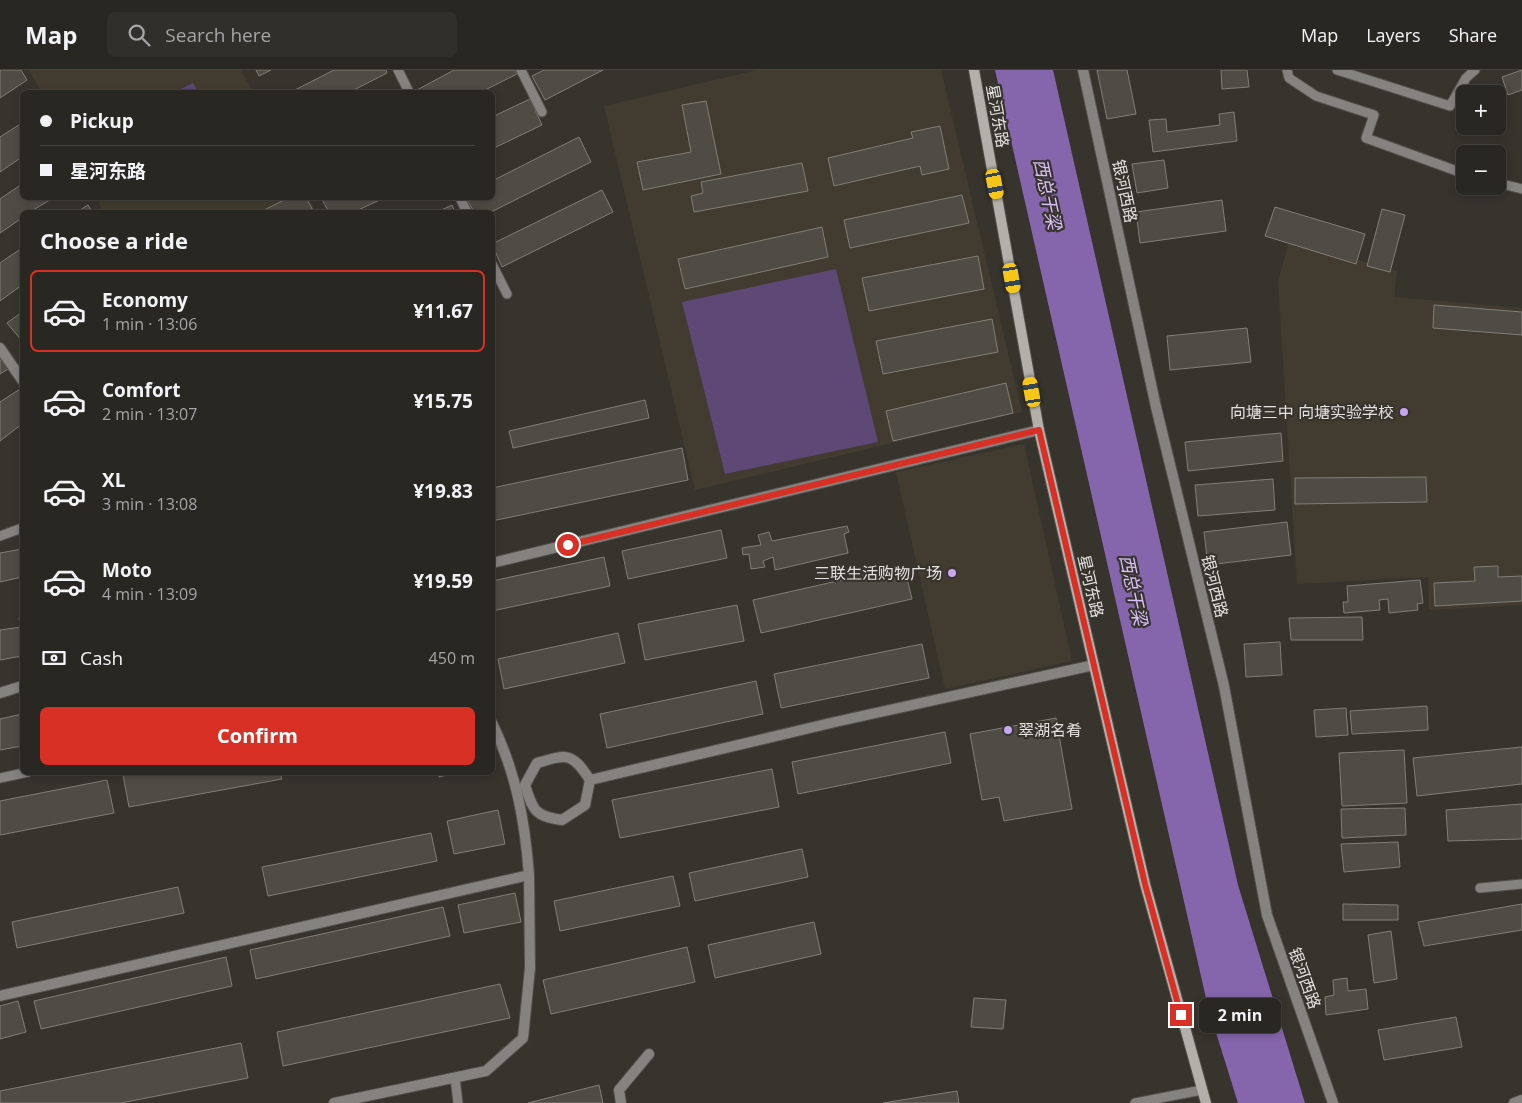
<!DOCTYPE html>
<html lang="en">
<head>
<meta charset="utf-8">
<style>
  :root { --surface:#292722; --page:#312f2a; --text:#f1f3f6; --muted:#a5a5a5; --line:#454440; --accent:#d93025 }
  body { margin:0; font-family:"Open Sans","Noto Sans SC",sans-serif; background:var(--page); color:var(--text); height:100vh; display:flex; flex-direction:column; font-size:19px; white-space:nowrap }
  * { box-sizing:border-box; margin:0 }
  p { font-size:16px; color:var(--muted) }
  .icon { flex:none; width:28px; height:28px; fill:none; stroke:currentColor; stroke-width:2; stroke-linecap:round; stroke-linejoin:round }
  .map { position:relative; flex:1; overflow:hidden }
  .drawer { position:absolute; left:20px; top:140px; width:475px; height:565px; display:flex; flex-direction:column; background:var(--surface); border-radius:8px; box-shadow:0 2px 8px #0003,0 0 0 1px var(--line) }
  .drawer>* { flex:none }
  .banner { position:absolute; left:20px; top:20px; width:475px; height:110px; border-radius:8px; box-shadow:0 2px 8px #0003,0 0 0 1px var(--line); display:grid; align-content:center; height:110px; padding:0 20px; background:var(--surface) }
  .fabs { position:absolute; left:1456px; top:15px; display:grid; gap:10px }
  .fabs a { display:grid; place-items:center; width:50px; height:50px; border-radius:8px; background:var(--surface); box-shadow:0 2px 8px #0003,0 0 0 1px var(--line); font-size:25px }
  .end { position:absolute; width:22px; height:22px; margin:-11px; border:6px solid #d93025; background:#fff; box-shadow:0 0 0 2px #fff }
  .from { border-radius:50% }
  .bubble { position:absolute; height:35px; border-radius:8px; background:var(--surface); box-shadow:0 2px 8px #0003,0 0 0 1px var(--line); font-size:16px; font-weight:700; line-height:35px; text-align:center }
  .car { position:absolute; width:15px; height:30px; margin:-15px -8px; border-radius:6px; box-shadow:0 0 4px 1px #0007; background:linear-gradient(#f5c518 24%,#345 0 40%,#f5c518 0 76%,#345 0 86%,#f5c518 0) }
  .banner b { display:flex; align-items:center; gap:18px; height:48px; font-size:19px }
  .banner b+b { border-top:1px solid var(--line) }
  .banner i { width:12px; height:12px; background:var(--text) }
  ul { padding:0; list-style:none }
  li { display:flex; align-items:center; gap:15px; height:82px; margin:0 10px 8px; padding:0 10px; border:2px solid transparent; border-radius:8px }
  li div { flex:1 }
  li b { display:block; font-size:19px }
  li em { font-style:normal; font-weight:700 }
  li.on { border-color:var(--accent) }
  li>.icon { width:45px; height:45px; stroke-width:1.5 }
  h2 { padding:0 20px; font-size:22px; line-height:60px }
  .pay { display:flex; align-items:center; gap:12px; height:55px; padding:0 20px; font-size:19px }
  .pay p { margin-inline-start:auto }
  .primary-button { display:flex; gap:10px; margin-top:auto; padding:10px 20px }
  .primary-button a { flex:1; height:58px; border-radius:8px; background:var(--accent); color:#fff; font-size:20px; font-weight:700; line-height:58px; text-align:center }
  header { display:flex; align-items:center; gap:30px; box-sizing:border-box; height:70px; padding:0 25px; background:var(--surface); border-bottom:1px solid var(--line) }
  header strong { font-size:24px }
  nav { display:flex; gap:28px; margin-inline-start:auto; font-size:18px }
  .search { width:350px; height:45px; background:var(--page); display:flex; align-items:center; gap:12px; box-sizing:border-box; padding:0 18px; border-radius:8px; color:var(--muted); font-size:19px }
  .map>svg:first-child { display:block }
</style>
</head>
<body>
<header>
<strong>Map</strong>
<div class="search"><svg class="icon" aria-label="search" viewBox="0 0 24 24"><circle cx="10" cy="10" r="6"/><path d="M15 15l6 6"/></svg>Search here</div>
<nav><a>Map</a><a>Layers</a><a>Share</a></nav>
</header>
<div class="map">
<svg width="1522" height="1033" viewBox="0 0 1522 1033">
  <rect width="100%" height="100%" fill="#37342e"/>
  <!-- built -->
  <g fill="#423c30">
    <polygon points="29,0 241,0 253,22 41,22"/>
    <polygon points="757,0 941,0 1022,342 695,420 604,36"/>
    <polygon points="96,128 309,128 316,142 104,142"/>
    <polygon points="1289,171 1397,201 1394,227 1522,238 1522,535 1429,540 1428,507 1297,514 1278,212"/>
    <polygon points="1024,374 1072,591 945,619 896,402"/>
  </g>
  <!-- green -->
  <g fill="#5d4876">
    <polygon points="193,13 198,22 175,22"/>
    <polygon points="836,199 878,372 725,404 682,232"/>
  </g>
  <!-- water -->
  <polygon fill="#8565ab" points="995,0 1053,0 1238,815 1305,1033 1238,1033 1208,937"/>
  <!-- building -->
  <g fill="#4f4c45" stroke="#817e77">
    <polygon points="0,0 21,0 27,10 0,28"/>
    <polygon points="256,0 271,0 259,6"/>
    <polygon points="334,0 386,0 387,3 350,22 291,22"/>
    <polygon points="454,0 515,0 517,4 481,22 418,22 417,20"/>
    <polygon points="544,0 603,0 545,30 532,6"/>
    <polygon points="1097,0 1127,0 1136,44 1107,49"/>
    <polygon points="1221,0 1247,0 1249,17 1222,19"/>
    <polygon points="1522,0 1522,20 1508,25 1502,7"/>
    <polygon points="530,29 542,55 492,79 492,47"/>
    <polygon points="706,31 721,104 643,120 637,92 691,82 682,35"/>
    <polygon points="1234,42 1237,71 1153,82 1149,50 1166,49 1167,62 1220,55 1219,44"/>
    <polygon points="22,53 22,87 0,102 0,67"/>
    <polygon points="940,56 949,99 922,105 920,96 834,116 828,88 913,68 911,62"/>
    <polygon points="579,67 591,92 491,142 474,142 466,128 492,128 492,111"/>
    <polygon points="1164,90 1168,118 1137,123 1132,94"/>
    <polygon points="802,93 808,121 694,142 691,126 703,123 701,112"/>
    <polygon points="22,114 22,128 53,128 30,142 22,142 22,148 0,163 0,129"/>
    <polygon points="602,120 613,142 502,197 492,174"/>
    <polygon points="962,125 969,153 850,178 844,150"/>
    <polygon points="288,128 306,128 314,142 265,142 264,140"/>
    <polygon points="321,128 384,128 354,142 329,142"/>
    <polygon points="1222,130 1226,161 1140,173 1136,142"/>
    <polygon points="88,135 92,142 77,142"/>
    <polygon points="452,135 455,142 437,142"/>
    <polygon points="1275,137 1365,164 1356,194 1265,166"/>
    <polygon points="1382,139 1405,145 1390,202 1367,196"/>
    <polygon points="822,157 828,187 685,219 678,189"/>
    <polygon points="22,178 22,215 0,231 0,193"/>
    <polygon points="978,186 984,219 869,241 862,208"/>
    <polygon points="1434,235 1522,242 1522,265 1433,258"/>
    <polygon points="22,242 22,271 7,253"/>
    <polygon points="992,249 998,282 883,304 876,271"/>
    <polygon points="1247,258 1251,292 1170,300 1167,266"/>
    <polygon points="0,288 8,299 0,304"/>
    <polygon points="1006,313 1013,343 893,371 886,341"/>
    <polygon points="20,319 22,322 22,354 0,371 0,332"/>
    <polygon points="645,330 649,348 513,378 509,361"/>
    <polygon points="1281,363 1283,391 1188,401 1185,372"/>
    <polygon points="682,378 688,410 492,451 492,418"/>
    <polygon points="1426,407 1427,432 1295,434 1295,408"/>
    <polygon points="1273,409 1275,440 1198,446 1195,415"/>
    <polygon points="1287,452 1291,485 1208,495 1204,462"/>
    <polygon points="847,456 849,462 844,464 848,483 775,500 773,487 763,491 765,497 751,499 749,484 743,485 742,478 761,475 758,465 769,462 772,471"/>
    <polygon points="721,460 727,488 628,509 622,481"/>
    <polygon points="22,479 22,507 0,512 0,483"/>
    <polygon points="604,487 610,516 492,541 492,511"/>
    <polygon points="904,496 912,529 761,563 753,530"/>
    <polygon points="1498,496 1498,507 1522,506 1522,531 1435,536 1434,513 1475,511 1474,497"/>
    <polygon points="1420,510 1423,533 1417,534 1418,540 1389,543 1388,529 1379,530 1380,540 1344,543 1343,532 1348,532 1347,516"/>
    <polygon points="737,535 744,571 645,590 638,554"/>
    <polygon points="1362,547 1363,570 1291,570 1289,548"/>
    <polygon points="19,548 22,548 22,586 0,590 0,560 21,557"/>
    <polygon points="618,563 625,593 504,619 498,589"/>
    <polygon points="1280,572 1282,605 1246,607 1244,574"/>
    <polygon points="922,574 929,608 781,638 774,604"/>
    <polygon points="756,611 763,644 607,678 600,644"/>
    <polygon points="1427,636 1428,660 1352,664 1350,641"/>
    <polygon points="1346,638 1348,665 1316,667 1314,640"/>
    <polygon points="22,644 22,676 0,680 0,649"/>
    <polygon points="1056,648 1072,739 1004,751 999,727 982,730 970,664"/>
    <polygon points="945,662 951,693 798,724 792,692"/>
    <polygon points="1522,677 1522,714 1417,726 1413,688"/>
    <polygon points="1404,680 1407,733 1342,736 1339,683"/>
    <polygon points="772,699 779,737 620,768 612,730"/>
    <polygon points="138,702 280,702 282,709 129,737 123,705"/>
    <polygon points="438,702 459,702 439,707"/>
    <polygon points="107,710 114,743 0,765 0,731"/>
    <polygon points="1522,734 1522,769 1448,771 1446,740"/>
    <polygon points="1405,738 1406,765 1342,768 1341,739"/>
    <polygon points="498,740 505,774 454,784 447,751"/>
    <polygon points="431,763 437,791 268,826 262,797"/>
    <polygon points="1398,772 1400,797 1344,802 1341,774"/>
    <polygon points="802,779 808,807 695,831 689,803"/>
    <polygon points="673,806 680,836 560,861 554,831"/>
    <polygon points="178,817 184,843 17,878 12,852"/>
    <polygon points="515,823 521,852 464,863 458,835"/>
    <polygon points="1343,834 1398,835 1398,850 1343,850"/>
    <polygon points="1522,834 1522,860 1424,876 1418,852"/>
    <polygon points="443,837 450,866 256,909 250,880"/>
    <polygon points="814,852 821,884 715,908 708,875"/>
    <polygon points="1391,861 1397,909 1374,913 1368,865"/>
    <polygon points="687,877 695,912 551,944 543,910"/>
    <polygon points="226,887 232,916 41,959 34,931"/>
    <polygon points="1347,908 1348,921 1366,919 1368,939 1326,945 1325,927 1334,925 1333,910"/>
    <polygon points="500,914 510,948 283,996 277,962"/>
    <polygon points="974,928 1006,930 1003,959 971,957"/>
    <polygon points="18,931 26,962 0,969 0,936"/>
    <polygon points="1456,947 1462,977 1384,990 1378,960"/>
    <polygon points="241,973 248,1008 121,1033 0,1033 0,1021"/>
    <polygon points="599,1015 603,1033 528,1033"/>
    <polygon points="957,1021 959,1033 883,1033"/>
  </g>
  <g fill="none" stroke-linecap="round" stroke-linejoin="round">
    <defs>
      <g id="service">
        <polyline points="398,0 409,22"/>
        <polyline points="521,0 542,42"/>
        <polyline points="1287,0 1289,8 1316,26 1374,45 1366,68 1465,104"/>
        <polyline points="1337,0 1450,36 1466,8 1475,0"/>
        <polyline points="1498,113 1522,119"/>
        <polyline points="460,128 467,142"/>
        <polyline points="492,194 507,224"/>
        <polyline points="0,466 22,458"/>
        <polyline points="0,708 28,702"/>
        <polyline points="1480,818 1522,814"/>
        <polyline points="455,1008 458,1033"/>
        <polyline points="1135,1033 1202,1020"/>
      </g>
      <path id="pedestrian" d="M590,710c-18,-28 -23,-26 -53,-17l-12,22c8,26 10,31 37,35l23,-15 5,-25 245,-58 259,-57"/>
      <g id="minor">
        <polyline points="1083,0 1156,337 1224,616 1267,845 1333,1033"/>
        <polyline points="0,278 22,310"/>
        <polyline points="492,493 1039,360"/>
        <polyline points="0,623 22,616"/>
        <path d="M0,926l529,-121c-4,-54 -13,-103 -37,-152"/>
        <polyline points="334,1033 486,1001 523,968 530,898 529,805"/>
        <polyline points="621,1033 619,1020 649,984"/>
      </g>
      <polyline id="tertiary" points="1514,1033 1522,1030"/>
      <polyline id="secondary" points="974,0 1039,360 1145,814 1206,1033"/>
    </defs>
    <!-- service casing -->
    <use href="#service" stroke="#53504a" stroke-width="11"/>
    <!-- pedestrian casing -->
    <use href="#pedestrian" stroke="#53504a" stroke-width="12"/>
    <!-- minor casing -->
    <use href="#minor" stroke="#53504a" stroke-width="12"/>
    <!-- tertiary casing -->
    <use href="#tertiary" stroke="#53504a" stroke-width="12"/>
    <!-- secondary casing -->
    <use href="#secondary" stroke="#53504a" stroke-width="12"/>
    <!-- service -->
    <use href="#service" stroke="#858380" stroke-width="9"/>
    <!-- pedestrian -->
    <use href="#pedestrian" stroke="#858380" stroke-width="10"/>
    <!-- minor -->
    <use href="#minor" stroke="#858380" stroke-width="10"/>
    <!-- tertiary -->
    <use href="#tertiary" stroke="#858380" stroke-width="10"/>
    <!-- secondary -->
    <use href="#secondary" stroke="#b3b0ab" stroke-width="10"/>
  </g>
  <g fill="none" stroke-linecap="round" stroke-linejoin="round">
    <!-- route -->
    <polyline stroke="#d93025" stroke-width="6" points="568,475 1039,360 1145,814 1181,945"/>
  </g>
  <!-- markers -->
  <g fill="#c7a6f0" stroke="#37342e" stroke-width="2">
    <circle cx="1404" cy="342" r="5"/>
    <circle cx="952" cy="503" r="5"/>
    <circle cx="1008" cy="660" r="5"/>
  </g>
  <g text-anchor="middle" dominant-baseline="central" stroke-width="4.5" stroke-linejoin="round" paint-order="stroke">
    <!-- street labels -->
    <g font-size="16" fill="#e3e1de" stroke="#37342e">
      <text transform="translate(998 46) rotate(80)">星河东路</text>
      <text transform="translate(1125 121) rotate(78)">银河西路</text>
      <text transform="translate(1091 516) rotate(77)">星河东路</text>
      <text transform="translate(1215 516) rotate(76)">银河西路</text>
      <text transform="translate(1305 908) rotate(70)">银河西路</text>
    </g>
    <!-- poi labels -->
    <g font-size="16" fill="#e3e1de" stroke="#37342e" text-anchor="end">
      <text x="1394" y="342">向塘三中 向塘实验学校</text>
      <text x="942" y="503">三联生活购物广场</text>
      <text x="1018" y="660" text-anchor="start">翠湖名肴</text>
    </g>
    <!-- water labels -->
    <g font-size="18" font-style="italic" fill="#d8bff9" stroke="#37342e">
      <text transform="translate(1048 124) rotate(78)">西总干梁</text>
      <text transform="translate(1134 520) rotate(78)">西总干梁</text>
    </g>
  </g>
</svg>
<div class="fabs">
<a>+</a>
<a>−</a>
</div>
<i class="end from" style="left:568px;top:475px"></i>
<i class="end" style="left:1181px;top:945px"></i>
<div class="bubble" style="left:1199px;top:928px;width:82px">2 min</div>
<i class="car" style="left:995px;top:114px;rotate:169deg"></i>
<i class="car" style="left:1012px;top:208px;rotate:170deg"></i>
<i class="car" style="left:1032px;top:322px;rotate:350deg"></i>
<div class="banner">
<b><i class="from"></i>Pickup</b>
<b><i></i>星河东路</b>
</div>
<section class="drawer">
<h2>Choose a ride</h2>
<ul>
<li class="on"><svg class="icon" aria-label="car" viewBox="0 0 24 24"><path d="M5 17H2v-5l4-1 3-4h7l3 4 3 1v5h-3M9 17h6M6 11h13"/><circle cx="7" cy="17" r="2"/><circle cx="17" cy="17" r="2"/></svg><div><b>Economy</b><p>1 min · 13:06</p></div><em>¥11.67</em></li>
<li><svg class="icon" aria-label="car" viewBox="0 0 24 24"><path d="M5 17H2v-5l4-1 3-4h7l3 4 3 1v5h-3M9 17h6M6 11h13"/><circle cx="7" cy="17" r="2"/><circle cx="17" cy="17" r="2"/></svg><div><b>Comfort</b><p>2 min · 13:07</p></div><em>¥15.75</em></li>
<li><svg class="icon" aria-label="car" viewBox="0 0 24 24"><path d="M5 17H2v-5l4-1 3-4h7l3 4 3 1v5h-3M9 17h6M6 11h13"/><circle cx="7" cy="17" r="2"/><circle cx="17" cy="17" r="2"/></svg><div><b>XL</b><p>3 min · 13:08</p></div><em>¥19.83</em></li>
<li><svg class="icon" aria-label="car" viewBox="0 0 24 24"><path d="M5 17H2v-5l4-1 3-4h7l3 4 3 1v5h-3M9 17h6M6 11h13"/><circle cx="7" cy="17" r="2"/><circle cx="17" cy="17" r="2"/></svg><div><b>Moto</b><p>4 min · 13:09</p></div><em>¥19.59</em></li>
</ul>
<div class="pay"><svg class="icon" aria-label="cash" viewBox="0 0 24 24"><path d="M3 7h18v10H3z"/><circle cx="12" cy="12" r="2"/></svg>Cash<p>450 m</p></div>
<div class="primary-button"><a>Confirm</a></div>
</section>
</div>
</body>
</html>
